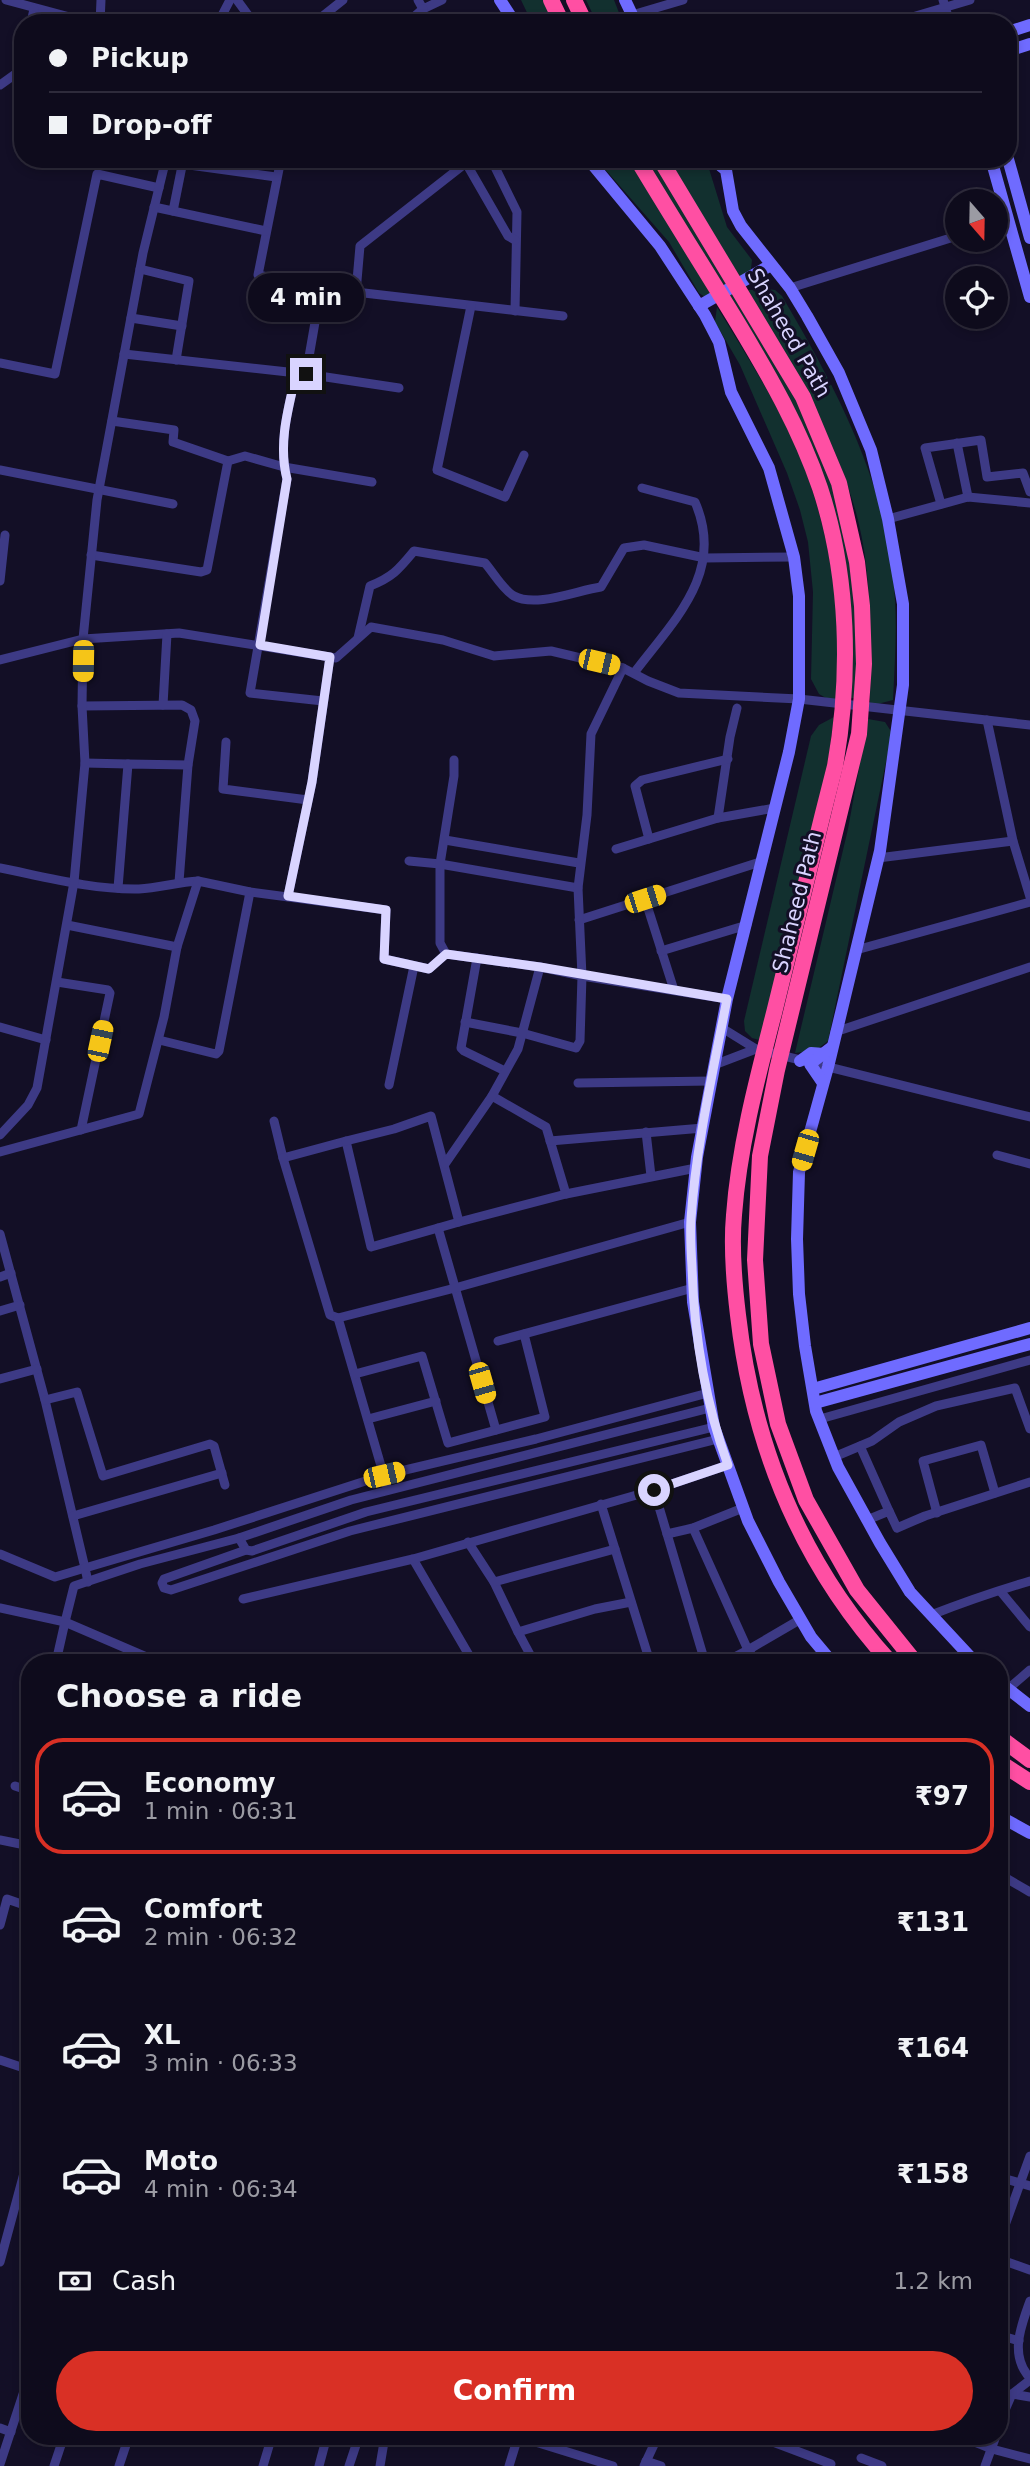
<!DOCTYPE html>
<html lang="en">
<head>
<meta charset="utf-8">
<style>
  :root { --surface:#0e0b1c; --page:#1c1929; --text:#f1f3f6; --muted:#9b9ba3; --line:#2e2b3b; --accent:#d93025 }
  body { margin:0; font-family:"DejaVu Sans",sans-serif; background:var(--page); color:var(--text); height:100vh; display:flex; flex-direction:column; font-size:26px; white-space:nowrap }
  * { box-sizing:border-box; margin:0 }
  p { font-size:23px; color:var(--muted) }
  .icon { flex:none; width:38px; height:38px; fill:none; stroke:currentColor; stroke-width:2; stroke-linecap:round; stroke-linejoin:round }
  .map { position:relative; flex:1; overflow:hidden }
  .sheet { position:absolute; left:21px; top:1654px; width:987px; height:791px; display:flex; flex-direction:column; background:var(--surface); border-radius:28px; box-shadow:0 4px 10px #0003,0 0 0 2px var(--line) }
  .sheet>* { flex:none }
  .hud { position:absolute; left:14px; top:14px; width:1003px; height:154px; border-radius:28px; box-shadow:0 4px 10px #0003,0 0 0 2px var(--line); display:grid; align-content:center; height:154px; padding:0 35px; background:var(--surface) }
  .needle { width:46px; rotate:160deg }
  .controls { position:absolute; left:945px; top:189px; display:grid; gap:14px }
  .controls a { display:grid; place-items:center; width:63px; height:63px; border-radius:50%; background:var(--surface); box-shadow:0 4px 10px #0003,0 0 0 2px var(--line); font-size:35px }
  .end { position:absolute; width:32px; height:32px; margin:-16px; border:9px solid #d9d4ff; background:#111; box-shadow:0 0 0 4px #111 }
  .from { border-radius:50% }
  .bubble { position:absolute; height:49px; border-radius:24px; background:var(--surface); box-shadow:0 4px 10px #0003,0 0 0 2px var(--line); font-size:23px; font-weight:600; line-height:49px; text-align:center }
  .car { position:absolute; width:21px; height:42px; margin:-21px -10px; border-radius:9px; box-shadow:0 0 5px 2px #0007; background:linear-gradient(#f5c518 24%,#345 0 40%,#f5c518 0 76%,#345 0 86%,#f5c518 0) }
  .hud b { display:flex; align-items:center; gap:24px; height:66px; font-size:26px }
  .hud b+b { border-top:2px solid var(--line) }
  .hud i { width:18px; height:18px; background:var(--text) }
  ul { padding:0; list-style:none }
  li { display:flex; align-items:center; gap:21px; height:116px; margin:0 14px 10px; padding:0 21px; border:4px solid transparent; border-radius:28px }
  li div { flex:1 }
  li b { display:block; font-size:26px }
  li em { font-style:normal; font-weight:600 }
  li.on { border-color:var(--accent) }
  li>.icon { width:63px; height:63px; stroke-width:1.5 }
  h2 { padding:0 35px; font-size:32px; line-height:84px }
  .pay { display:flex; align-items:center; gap:18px; height:77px; padding:0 35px; font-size:26px }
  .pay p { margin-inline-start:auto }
  .primary-button { display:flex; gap:14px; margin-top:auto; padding:14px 35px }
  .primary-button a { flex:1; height:80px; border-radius:42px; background:var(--accent); color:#fff; font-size:28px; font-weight:600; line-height:80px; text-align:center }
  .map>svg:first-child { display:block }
</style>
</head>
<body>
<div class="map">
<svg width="1030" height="2466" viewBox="0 0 1030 2466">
  <rect width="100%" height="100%" fill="#130f26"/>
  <!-- green -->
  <g fill="#12302f">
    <polygon points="521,0 550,0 561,23 532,23"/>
    <polygon points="586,0 614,0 623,23 597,23"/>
    <polygon points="599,159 633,159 712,296 705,297 699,293 669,242 604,168"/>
    <polygon points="647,159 655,159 810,420 842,517 856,608 857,698 850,698 823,481"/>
    <polygon points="668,159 706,159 727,227 752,260 751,269 742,280"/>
    <path d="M767,289l8,1 7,6c51,87 101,179 111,281 5,41 2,82 0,123l-23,6c0,-62 3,-125 -12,-186 -21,-83 -69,-156 -110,-230z"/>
    <path d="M717,307c27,44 55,88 77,135 26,58 40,125 45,188 1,22 -2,47 -3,69l-10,-1 -7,-4 -8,-15 2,-87 -5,-50 -8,-32 -13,-37 -47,-108 -25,-43z"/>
    <polygon points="834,717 826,777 763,1041 752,1038 745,1031 744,1021 811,736 819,725"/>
    <polygon points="868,719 885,722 892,733 828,1041 816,1050 795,1053 848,829"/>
  </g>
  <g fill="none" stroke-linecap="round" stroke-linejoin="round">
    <!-- street -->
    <g stroke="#3d3a85" stroke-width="9">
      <polyline points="6,0 92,23"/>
      <polyline points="237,0 254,23"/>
      <polyline points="418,0 423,9 442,0"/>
      <polyline points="943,0 950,23"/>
      <polyline points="632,15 683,0"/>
      <polyline points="31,23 34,9"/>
      <polyline points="100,23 101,0"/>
      <polyline points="218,23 230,0"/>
      <polyline points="314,23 343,0"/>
      <polyline points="407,23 423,9"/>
      <polyline points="892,23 970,0"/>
      <polyline points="0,85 21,70 23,63"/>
      <polyline points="281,159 258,275 321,288 563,316"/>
      <polyline points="491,159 517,212 515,311"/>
      <polyline points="466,163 508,236 515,240"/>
      <polyline points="182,164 276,177"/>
      <polyline points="154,207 266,231"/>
      <polyline points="173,211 183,161"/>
      <polyline points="996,224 1008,221"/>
      <polyline points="140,269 189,281 176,360"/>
      <polyline points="790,288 957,236"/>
      <polyline points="356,292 360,246 471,159"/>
      <polyline points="471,306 437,470 505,497 524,455"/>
      <polyline points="131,318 182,326"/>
      <polyline points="124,354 306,374 399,388"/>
      <polyline points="0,363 55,374 97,174 159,188"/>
      <polyline points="306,374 321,288"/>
      <path d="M296,375c-8,34 -18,69 -9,104l-37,214 73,8"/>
      <polyline points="112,421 174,430 173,442 228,461"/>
      <polyline points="957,443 968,497"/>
      <polyline points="0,470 173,504"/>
      <polyline points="941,504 925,448 981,440 987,477 1023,473 1030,492"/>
      <polyline points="888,519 968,497 1030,503"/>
      <polyline points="91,555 201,572 207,570 228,461 245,456 284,467 372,482"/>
      <polyline points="0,581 5,535"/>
      <path d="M358,638l12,-52c23,-9 29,-17 44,-35l71,12c8,9 18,27 29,33 22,12 64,-6 87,-9l23,-39 20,-3 61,13 89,-1"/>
      <polyline points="0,660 83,639 179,633 336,658 371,627 443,640 494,656 551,651 623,668"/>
      <path d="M634,673c39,-52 92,-100 61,-171l-53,-14"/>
      <polyline points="163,705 167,634"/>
      <polyline points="82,706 182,705 191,710 195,721 188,765 179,882"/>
      <polyline points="987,720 1013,841 1030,897"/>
      <polyline points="226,742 223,789 308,800"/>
      <polyline points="85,763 128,764"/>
      <polyline points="718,818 730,737 737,708"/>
      <polyline points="649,839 635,786 642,780 728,759"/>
      <polyline points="445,840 579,863"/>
      <polyline points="616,849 718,818 775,808"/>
      <polyline points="878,858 1013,841"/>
      <polyline points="409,861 440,864 578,888"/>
      <path d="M0,868c45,9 93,22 139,21 20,-1 39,-7 59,-8"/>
      <polyline points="118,888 128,764 188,765"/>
      <polyline points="288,896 312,782 330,657"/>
      <polyline points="645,899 674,990"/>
      <polyline points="579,920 763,861"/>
      <polyline points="67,925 177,947"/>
      <polyline points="856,950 1030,902"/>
      <polyline points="661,951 747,925"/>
      <polyline points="446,954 440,943 440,864 454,776 454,760"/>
      <polyline points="477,958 461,1048 464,1051 505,1071"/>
      <polyline points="57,982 108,990 110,993 81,1130"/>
      <polyline points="727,999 582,976 578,888 587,815 591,734 623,668 648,681 679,693 799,699 1030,725"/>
      <polyline points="0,1027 46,1040"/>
      <polyline points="722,1028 756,1049 1030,1117"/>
      <polyline points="835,1032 1030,967"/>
      <polyline points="159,1040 216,1054 219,1051 250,892"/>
      <polyline points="714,1065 756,1049"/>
      <polyline points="578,1083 711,1081"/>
      <polyline points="389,1085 414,966"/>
      <polyline points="492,1096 546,1127 566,1194"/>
      <polyline points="274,1121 283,1158 346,1141 371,1247 438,1228 496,1430"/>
      <polyline points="646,1132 651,1176"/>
      <polyline points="0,1135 28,1105 37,1088 74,882 85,763 82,706 83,639 97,500 143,253 166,159"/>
      <polyline points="346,1141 394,1129 431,1116 459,1222 438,1228"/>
      <polyline points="550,1141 703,1128"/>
      <polyline points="0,1152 139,1114 164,1017 177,947 198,881 250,892 386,910 384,959 429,969 446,954 540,967 582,976 580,1041 576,1048 522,1033 465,1022"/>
      <polyline points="997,1155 1030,1164"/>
      <polyline points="283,1158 330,1315 338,1318 388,1490"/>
      <polyline points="445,1164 492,1096 518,1049 540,967"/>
      <polyline points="459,1222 566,1194 696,1168"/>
      <polyline points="0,1234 45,1400 85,1568 55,1577 0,1554"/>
      <polyline points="0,1277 11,1273"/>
      <polyline points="0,1311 20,1305"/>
      <polyline points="338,1318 455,1288 690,1222"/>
      <polyline points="498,1341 693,1288"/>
      <polyline points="355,1374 422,1356 448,1443 545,1417 524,1334"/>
      <polyline points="0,1379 37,1369"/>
      <polyline points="45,1400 77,1392 103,1476 210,1444 214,1446 225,1485"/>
      <polyline points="710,1408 351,1500 239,1538 246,1550 252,1551 366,1512 714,1427"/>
      <polyline points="368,1419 436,1401"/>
      <polyline points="820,1419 1030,1360"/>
      <polyline points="860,1446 889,1511"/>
      <polyline points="834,1457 872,1441 899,1422 936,1406 1015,1388 1030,1429"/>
      <polyline points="654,1490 705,1662"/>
      <polyline points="601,1504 650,1662"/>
      <polyline points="937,1513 923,1461 981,1445 995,1493"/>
      <polyline points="73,1516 222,1473"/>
      <polyline points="867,1520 889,1511 897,1528 925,1516 1030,1482"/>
      <polyline points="693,1528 748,1650 801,1619"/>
      <polyline points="667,1534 693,1528 743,1508"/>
      <polyline points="468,1542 494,1582 518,1632 595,1609 631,1602"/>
      <polyline points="246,1550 164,1579 162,1583 164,1588 171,1590 350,1531 718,1439"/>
      <polyline points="413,1559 473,1662"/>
      <polyline points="88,1582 85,1568 214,1530 384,1475 536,1439 708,1393"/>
      <polyline points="494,1582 615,1549"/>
      <polyline points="1001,1592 1030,1627"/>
      <polyline points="243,1599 413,1559 654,1490 728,1465"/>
      <polyline points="0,1608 65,1622 74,1586 140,1564 239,1538"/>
      <path d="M931,1615c33,-13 65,-24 99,-34"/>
      <polyline points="518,1632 534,1662"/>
      <polyline points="278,1657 305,1662"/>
      <polyline points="56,1662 65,1622 158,1662"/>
      <polyline points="725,1662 748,1650 757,1662"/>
      <polyline points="1008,1689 1030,1670"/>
      <polyline points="27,1759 30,1752"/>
      <polyline points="15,1786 30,1791"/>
      <polyline points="0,1840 30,1846"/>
      <polyline points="999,1874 1030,1892"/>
      <polyline points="0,1925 7,1899 30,1907"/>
      <polyline points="0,2060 30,2070"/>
      <polyline points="999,2177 1030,2186"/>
      <polyline points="999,2242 1030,2156"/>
      <polyline points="999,2259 1030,2270"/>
      <polyline points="0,2262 30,2151"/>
      <path d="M1030,2301c-9,25 -21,54 0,77"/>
      <polyline points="999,2335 1019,2341"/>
      <polyline points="1012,2394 1030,2397"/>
      <polyline points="999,2424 1012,2394 1030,2380"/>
      <polyline points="0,2428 11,2432"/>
      <polyline points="516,2436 613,2466"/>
      <polyline points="757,2436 831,2464 830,2466"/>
      <polyline points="960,2436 992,2449 1030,2459"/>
      <polyline points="861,2458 882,2466"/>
      <polyline points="646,2461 661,2466"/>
      <polyline points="0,2464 30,2373"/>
      <polyline points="54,2466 64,2436"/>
      <polyline points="119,2466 129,2436"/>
      <polyline points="263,2466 272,2436"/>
      <polyline points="319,2466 327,2436"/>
      <polyline points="349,2466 359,2436"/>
      <polyline points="380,2466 385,2436"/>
      <polyline points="509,2466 518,2437"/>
      <polyline points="644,2466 658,2436"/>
      <polyline points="985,2466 996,2436"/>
    </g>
    <!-- secondary -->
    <g stroke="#6f6bff" stroke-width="12">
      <polyline points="500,0 515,23"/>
      <polyline points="625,0 636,23"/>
      <polyline points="1008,32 1030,25"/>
      <polyline points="1008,51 1030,44"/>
      <polyline points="588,159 660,246 705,315 719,342 731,392 769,468 794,557 799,596 799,699 789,752 727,999 697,1157 690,1222 693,1302 714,1427 748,1521 779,1582 811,1637 832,1662"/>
      <polyline points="721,159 721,166 726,170 733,211 741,226 790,288 807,316 839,373 871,450 888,519 903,604 903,685 880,851 828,1067 799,1172 797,1239 799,1294 805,1346 816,1411 838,1467 880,1543 910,1592 975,1662"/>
      <polyline points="991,159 1030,297"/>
      <polyline points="1008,159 1030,238"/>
      <polyline points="699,306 771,265"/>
      <polyline points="800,1061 811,1053 824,1054"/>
      <polyline points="823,1083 810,1064 832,1047"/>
      <polyline points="813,1389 1030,1328"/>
      <polyline points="815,1403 1030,1344"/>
      <polyline points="999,1682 1030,1706"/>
      <polyline points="999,1816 1030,1833"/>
    </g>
    <!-- highway -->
    <g stroke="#ff4fa3" stroke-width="16">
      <polyline points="551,0 562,23"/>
      <polyline points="574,0 585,23"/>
      <path d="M637,159c33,55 67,109 100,163 32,53 63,107 83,166 29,88 31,188 15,278 -21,82 -41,164 -61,247 -17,66 -35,134 -40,202 -3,33 0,67 4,100 15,130 63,249 152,347"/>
      <polyline points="660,159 803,397 839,483 857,562 862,606 864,664 859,734 777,1070 760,1156 755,1260 761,1344 778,1424 806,1500 857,1590 915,1662"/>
      <polyline points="999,1737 1030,1760"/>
      <polyline points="999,1762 1030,1782"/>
    </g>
  </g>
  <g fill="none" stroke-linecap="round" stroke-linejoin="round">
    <!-- route -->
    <path stroke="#d9d4ff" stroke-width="9" d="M306,374l-10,1c-8,34 -18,69 -9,104l-27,166 70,12 -18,125 -24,114 98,14 -2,49 45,10 17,-15 94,13 187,32c-14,73 -31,146 -36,220 -1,16 0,32 1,48 2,67 13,135 36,198l-74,25"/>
  </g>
  <g text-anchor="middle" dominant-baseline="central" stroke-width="6" stroke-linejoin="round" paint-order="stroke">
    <!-- street labels -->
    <g font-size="21" fill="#d9d4ff" stroke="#130f26">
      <text transform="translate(789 333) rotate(60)">Shaheed Path</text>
      <text transform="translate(797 902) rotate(-76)">Shaheed Path</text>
    </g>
  </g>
</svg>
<div class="controls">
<a><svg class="needle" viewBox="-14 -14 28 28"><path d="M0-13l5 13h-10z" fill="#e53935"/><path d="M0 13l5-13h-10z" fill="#9b9ba3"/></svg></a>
<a><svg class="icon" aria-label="locate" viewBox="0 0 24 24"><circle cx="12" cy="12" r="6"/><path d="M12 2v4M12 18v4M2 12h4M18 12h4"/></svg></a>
</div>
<i class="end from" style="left:654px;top:1490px"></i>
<i class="end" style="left:306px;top:374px"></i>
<div class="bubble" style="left:248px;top:273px;width:116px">4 min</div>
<i class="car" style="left:83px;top:661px;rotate:181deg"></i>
<i class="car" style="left:599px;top:662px;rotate:103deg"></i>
<i class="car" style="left:645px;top:899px;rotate:72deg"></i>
<i class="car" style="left:100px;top:1041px;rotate:12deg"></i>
<i class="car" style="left:805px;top:1150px;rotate:196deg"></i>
<i class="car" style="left:482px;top:1383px;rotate:164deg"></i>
<i class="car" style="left:384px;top:1475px;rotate:77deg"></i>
<div class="hud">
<b><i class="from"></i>Pickup</b>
<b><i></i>Drop-off</b>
</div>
<section class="sheet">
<h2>Choose a ride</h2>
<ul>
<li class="on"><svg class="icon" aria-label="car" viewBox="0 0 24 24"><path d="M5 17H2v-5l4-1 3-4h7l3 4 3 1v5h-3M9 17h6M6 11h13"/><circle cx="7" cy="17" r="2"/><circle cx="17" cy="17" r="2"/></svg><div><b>Economy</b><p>1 min · 06:31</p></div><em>₹97</em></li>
<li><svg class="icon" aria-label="car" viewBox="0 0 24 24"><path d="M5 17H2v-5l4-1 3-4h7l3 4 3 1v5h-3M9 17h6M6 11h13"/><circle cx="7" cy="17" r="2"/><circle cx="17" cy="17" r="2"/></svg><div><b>Comfort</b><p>2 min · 06:32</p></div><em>₹131</em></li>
<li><svg class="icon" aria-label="car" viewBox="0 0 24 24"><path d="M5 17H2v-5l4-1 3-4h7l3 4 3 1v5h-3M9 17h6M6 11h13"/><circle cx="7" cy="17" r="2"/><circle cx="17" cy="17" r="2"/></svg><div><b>XL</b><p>3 min · 06:33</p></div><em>₹164</em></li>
<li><svg class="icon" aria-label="car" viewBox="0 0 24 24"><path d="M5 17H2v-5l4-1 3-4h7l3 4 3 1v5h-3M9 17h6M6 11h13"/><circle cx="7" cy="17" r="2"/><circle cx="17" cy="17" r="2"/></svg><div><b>Moto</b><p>4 min · 06:34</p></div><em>₹158</em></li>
</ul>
<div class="pay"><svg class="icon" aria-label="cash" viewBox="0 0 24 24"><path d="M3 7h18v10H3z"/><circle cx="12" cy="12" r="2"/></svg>Cash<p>1.2 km</p></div>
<div class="primary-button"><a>Confirm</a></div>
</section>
</div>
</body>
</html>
